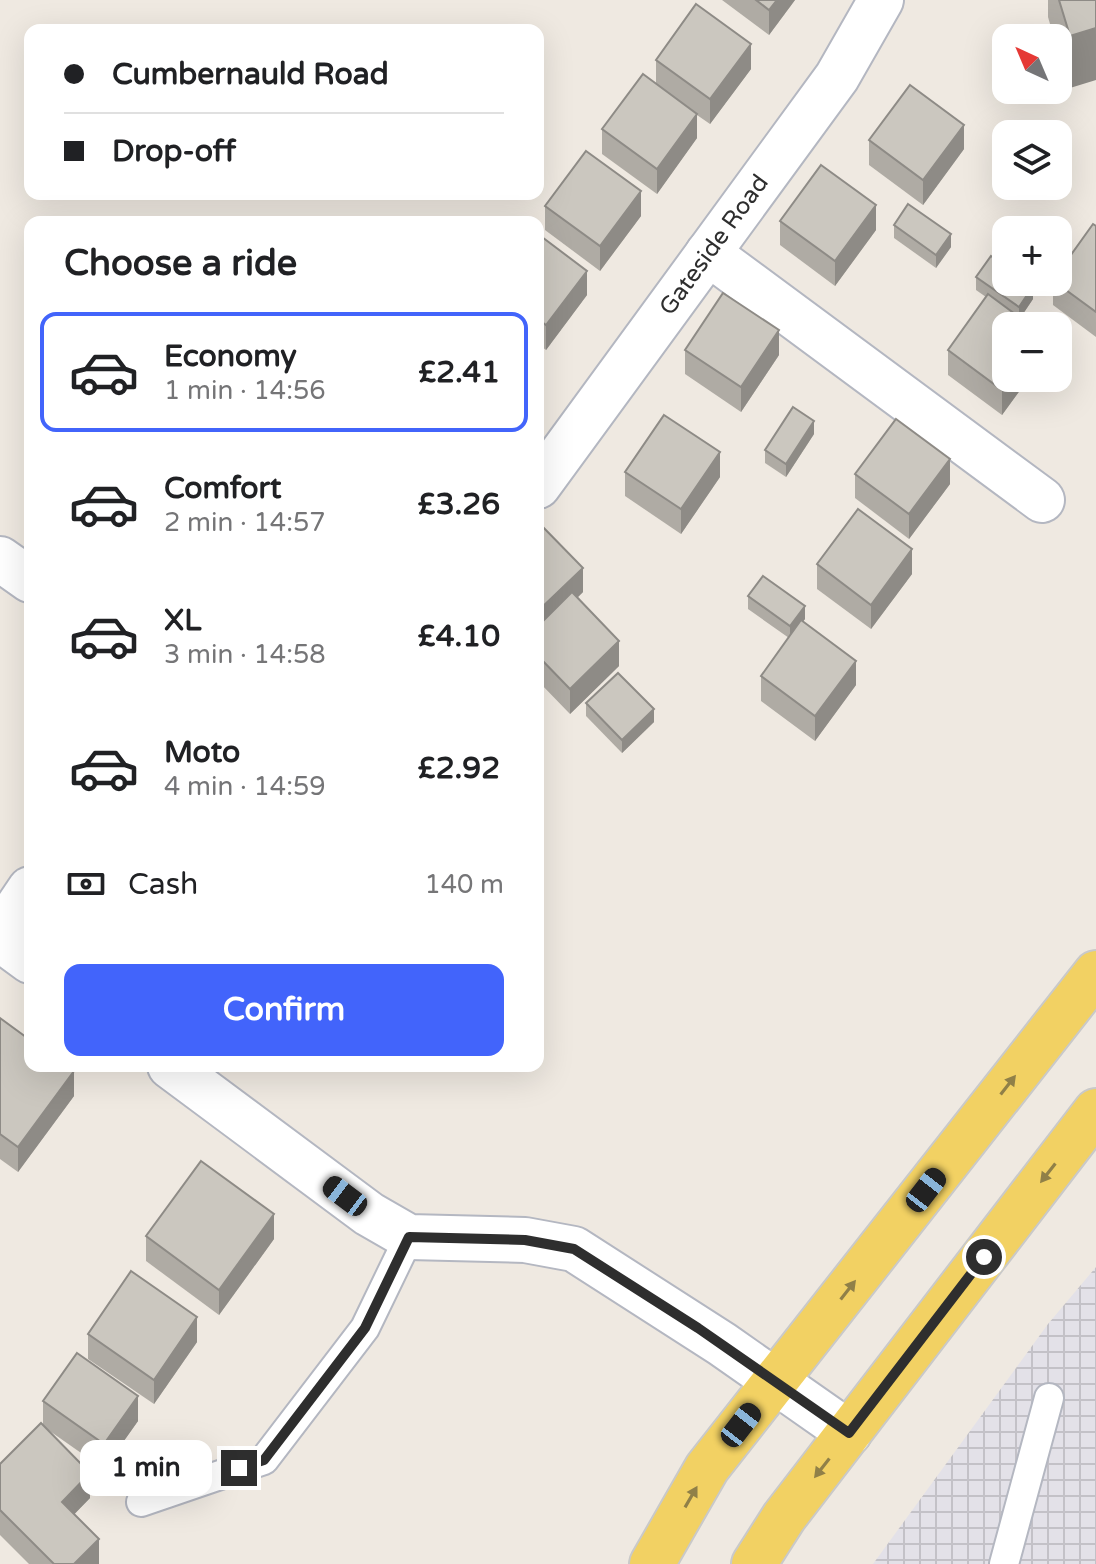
<!DOCTYPE html>
<html lang="en">
<head>
<meta charset="utf-8">
<style>
  :root { --surface:#fff; --page:#f2f2f2; --text:#202124; --muted:#757577; --line:#e0e0e0; --accent:#4264fb }
  body { margin:0; font-family:"Varela Round",sans-serif; background:var(--page); color:var(--text); height:100vh; display:flex; flex-direction:column; font-size:30px; white-space:nowrap }
  * { box-sizing:border-box; margin:0 }
  p { font-size:26px; color:var(--muted) }
  .icon { flex:none; width:44px; height:44px; fill:none; stroke:currentColor; stroke-width:2; stroke-linecap:round; stroke-linejoin:round }
  .map { position:relative; flex:1; overflow:hidden }
  .sheet { position:absolute; left:24px; top:216px; width:520px; height:856px; display:flex; flex-direction:column; background:var(--surface); border-radius:16px; box-shadow:0 8px 32px #0002 }
  .sheet>* { flex:none }
  .banner { position:absolute; left:24px; top:24px; width:520px; height:176px; border-radius:16px; box-shadow:0 8px 32px #0002; display:grid; align-content:center; height:176px; padding:0 40px; background:var(--surface) }
  .needle { width:52px; rotate:316deg }
  .tools { position:absolute; left:992px; top:24px; display:grid; gap:16px }
  .tools a { display:grid; place-items:center; width:80px; height:80px; border-radius:16px; background:var(--surface); box-shadow:0 8px 32px #0002; font-size:40px }
  .end { position:absolute; width:36px; height:36px; margin:-18px; border:10px solid #2e2e2e; background:#fff; box-shadow:0 0 0 4px #fff }
  .from { border-radius:50% }
  .bubble { position:absolute; height:56px; border-radius:16px; background:var(--surface); box-shadow:0 8px 32px #0002; font-size:26px; font-weight:700; line-height:56px; text-align:center }
  .car { position:absolute; width:24px; height:48px; margin:-24px -12px; border-radius:10px; box-shadow:0 0 6px 2px #0007; background:linear-gradient(#222 24%,#8ab4d8 0 40%,#222 0 76%,#8ab4d8 0 86%,#222 0) }
  .banner b { display:flex; align-items:center; gap:28px; height:76px; font-size:30px }
  .banner b+b { border-top:2px solid var(--line) }
  .banner i { width:20px; height:20px; background:var(--text) }
  ul { padding:0; list-style:none }
  li { display:flex; align-items:center; gap:24px; height:120px; margin:0 16px 12px; padding:0 24px; border:4px solid transparent; border-radius:16px }
  li div { flex:1 }
  li b { display:block; font-size:30px }
  li em { font-style:normal; font-weight:700 }
  li.selected { border-color:var(--accent) }
  li>.icon { width:72px; height:72px; stroke-width:1.5 }
  h2 { padding:0 40px; font-size:36px; line-height:96px }
  .pay { display:flex; align-items:center; gap:20px; height:88px; padding:0 40px; font-size:30px }
  .pay p { margin-inline-start:auto }
  .button { display:flex; gap:16px; margin-top:auto; padding:16px 40px }
  .button a { flex:1; height:92px; border-radius:16px; background:var(--accent); color:#fff; font-size:32px; font-weight:700; line-height:92px; text-align:center }
  .map>svg:first-child { display:block }
</style>
</head>
<body>
<div class="map">
<svg width="1096" height="1564" viewBox="0 0 1096 1564">
  <defs>
    <pattern id="industrial-grid" width="8" height="8" patternUnits="userSpaceOnUse" patternTransform="scale(2)"><rect width="8" height="8" fill="#e3e1e8"/><path d="M0 4h8M4 0v8" fill="none" stroke="#c3c1c7"/></pattern>
  </defs>
  <rect width="100%" height="100%" fill="#efe9e1"/>
  <!-- industrial -->
  <polygon fill="url(#industrial-grid)" points="1096,1267 1096,1564 873,1564 1048,1324"/>
  <g fill="none" stroke-linecap="round" stroke-linejoin="round">
    <defs>
      <g id="lane">
        <polyline points="141,1502 264,1460 365,1328 409,1237"/>
        <polyline points="1004,1564 1049,1398"/>
      </g>
      <g id="street">
        <polyline points="708,253 1042,500"/>
        <polyline points="538,486 837,77 881,0"/>
        <polyline points="0,559 30,580"/>
        <polyline points="0,933 30,889"/>
        <polyline points="0,939 30,961"/>
        <polyline points="170,1066 369,1214 409,1237 525,1240 574,1249 722,1344 849,1433"/>
      </g>
      <g id="primary">
        <polyline points="652,1564 707,1468 1096,973"/>
        <polyline points="754,1564 784,1517 1096,1111"/>
      </g>
    </defs>
    <!-- lane casing -->
    <use href="#lane" stroke="#b4b7c1" stroke-width="32"/>
    <!-- street casing -->
    <use href="#street" stroke="#b4b7c1" stroke-width="48"/>
    <!-- primary casing -->
    <use href="#primary" stroke="#c9c9c9" stroke-width="48"/>
    <!-- lane -->
    <use href="#lane" stroke="#fff" stroke-width="28"/>
    <!-- street -->
    <use href="#street" stroke="#fff" stroke-width="44"/>
    <!-- primary -->
    <use href="#primary" stroke="#f2d163" stroke-width="44"/>
  </g>
  <!-- wall -->
  <g fill="#afaba4">
    <polygon points="722,0 795,0 769,35"/>
    <polygon points="1048,0 1096,0 1070,88 1058,50 1058,38 1054,38 1048,17"/>
    <polygon points="656,60 751,69 710,124 697,115 697,138 657,194 602,154 602,129 656,83"/>
    <polygon points="869,140 964,149 923,205 869,165"/>
    <polygon points="545,206 641,216 600,271 545,230"/>
    <polygon points="780,221 876,230 835,286 780,245"/>
    <polygon points="894,225 951,247 936,268 894,238"/>
    <polygon points="1096,226 1096,337 1053,305 1053,282 1058,282"/>
    <polygon points="538,234 587,295 546,350 538,344"/>
    <polygon points="976,277 1033,299 1020,318 1006,378 1029,378 1002,415 948,375 948,350 986,297 976,290"/>
    <polygon points="685,350 779,355 741,412 685,374"/>
    <polygon points="814,434 786,477 765,463 765,450"/>
    <polygon points="625,472 720,477 681,534 625,496"/>
    <polygon points="855,474 950,484 909,539 855,498"/>
    <polygon points="538,522 583,592 577,598 619,666 570,714 538,681"/>
    <polygon points="817,564 912,574 871,629 817,589"/>
    <polygon points="748,596 805,619 803,621 856,685 815,741 761,701 761,676 789,638 748,609"/>
    <polygon points="586,703 654,722 622,753 586,716"/>
    <polygon points="0,1018 74,1096 18,1172 0,1159"/>
    <polygon points="146,1236 274,1239 219,1315 146,1261"/>
    <polygon points="88,1334 197,1342 154,1404 88,1359"/>
    <polygon points="43,1401 138,1421 104,1469 44,1427 90,1498 74,1514 99,1564 29,1564 0,1535 0,1464 43,1426"/>
  </g>
  <!-- shaded-wall -->
  <g fill="#8e8b86">
    <polygon points="777,0 795,0 769,35 769,10"/>
    <polygon points="1096,28 1096,80 1070,88 1070,36"/>
    <polygon points="751,44 751,69 710,124 710,99"/>
    <polygon points="697,114 697,138 657,194 657,169"/>
    <polygon points="964,125 964,149 923,205 923,180"/>
    <polygon points="641,191 641,216 600,271 600,246"/>
    <polygon points="876,205 876,230 835,286 835,261"/>
    <polygon points="951,234 951,247 936,268 936,255"/>
    <polygon points="587,271 587,295 546,350 546,325"/>
    <polygon points="1033,286 1033,299 1019,320 1019,307"/>
    <polygon points="779,330 779,355 741,412 741,387"/>
    <polygon points="1011,378 1029,378 1002,415 1002,390"/>
    <polygon points="814,421 814,434 786,477 786,464"/>
    <polygon points="720,452 720,477 681,534 681,509"/>
    <polygon points="950,459 950,484 909,539 909,514"/>
    <polygon points="912,549 912,574 871,629 871,605"/>
    <polygon points="583,568 583,592 538,636 538,611"/>
    <polygon points="805,606 805,619 790,639 790,626"/>
    <polygon points="619,641 619,666 570,714 570,689"/>
    <polygon points="856,661 856,685 815,741 815,716"/>
    <polygon points="654,709 654,722 622,753 622,740"/>
    <polygon points="74,1071 74,1096 18,1172 18,1147"/>
    <polygon points="274,1214 274,1239 219,1315 219,1290"/>
    <polygon points="197,1317 197,1342 154,1404 154,1380"/>
    <polygon points="138,1396 138,1421 104,1469 104,1444"/>
    <polygon points="90,1473 90,1498 62,1527 62,1502"/>
    <polygon points="99,1539 99,1564 74,1564"/>
  </g>
  <!-- building -->
  <g fill="#cbc7bf" stroke="#8e8b86" stroke-width="2">
    <polygon points="756,0 777,0 769,10"/>
    <polygon points="1059,0 1096,0 1096,28 1070,36"/>
    <polygon points="696,4 751,44 710,99 656,60"/>
    <polygon points="643,74 697,114 657,169 602,129"/>
    <polygon points="910,85 964,125 923,180 869,140"/>
    <polygon points="586,151 641,191 600,246 545,206"/>
    <polygon points="821,165 876,205 835,261 780,221"/>
    <polygon points="908,204 951,234 936,255 894,225"/>
    <polygon points="1093,224 1096,226 1096,312 1055,282 1058,282 1058,273"/>
    <polygon points="538,234 587,271 546,325 538,319"/>
    <polygon points="991,256 1006,267 1006,282 1027,282 1033,286 1019,307 976,277"/>
    <polygon points="723,293 779,330 741,387 685,350"/>
    <polygon points="988,294 1031,326 1006,326 1006,378 1011,378 1002,390 948,350"/>
    <polygon points="793,407 814,421 786,464 765,450"/>
    <polygon points="664,415 720,452 681,509 625,472"/>
    <polygon points="896,419 950,459 909,514 855,474"/>
    <polygon points="858,509 912,549 871,605 817,564"/>
    <polygon points="538,522 583,568 538,611"/>
    <polygon points="763,576 805,606 790,626 748,596"/>
    <polygon points="572,592 619,641 570,689 538,656 538,626"/>
    <polygon points="801,620 856,661 815,716 761,676"/>
    <polygon points="618,673 654,709 622,740 586,703"/>
    <polygon points="0,1018 30,1040 30,1066 66,1066 74,1071 18,1147 0,1134"/>
    <polygon points="201,1161 274,1214 219,1290 146,1236"/>
    <polygon points="131,1271 197,1317 154,1380 88,1334"/>
    <polygon points="77,1353 138,1396 104,1444 43,1401"/>
    <polygon points="41,1423 90,1473 62,1502 99,1539 74,1564 54,1564 0,1510 0,1464"/>
  </g>
  <!-- one-way arrows -->
  <defs><path id="oneway-solid" d="M-6-.8H1V-3.2L6.5 0L1 3.2V.8H-6Z" transform="scale(2)"/></defs>
  <g fill="#908048">
    <use href="#oneway-solid" transform="translate(1008 1085) rotate(-52)"/>
    <use href="#oneway-solid" transform="translate(1048 1173) rotate(128)"/>
    <use href="#oneway-solid" transform="translate(848 1290) rotate(-52)"/>
    <use href="#oneway-solid" transform="translate(822 1468) rotate(128)"/>
    <use href="#oneway-solid" transform="translate(691 1497) rotate(-60)"/>
  </g>
  <g fill="none" stroke-linecap="round" stroke-linejoin="round">
    <!-- route -->
    <polyline stroke="#2e2e2e" stroke-width="10" points="239,1468 264,1460 365,1328 409,1237 525,1240 574,1249 698,1328 849,1433 984,1257"/>
  </g>
  <g text-anchor="middle" dominant-baseline="central" stroke-width="7" stroke-linejoin="round" paint-order="stroke">
    <!-- street labels -->
    <g font-size="24" fill="#2e2e2e" stroke="#fff">
      <text transform="translate(714 245) rotate(-54)">Gateside Road</text>
    </g>
  </g>
</svg>
<div class="tools">
<a><svg class="needle" viewBox="-14 -14 28 28"><path d="M0-13l5 13h-10z" fill="#e53935"/><path d="M0 13l5-13h-10z" fill="#757577"/></svg></a>
<a><svg class="icon" aria-label="layers" viewBox="0 0 24 24"><path d="M12 4l9 5-9 5-9-5zM3 14l9 5 9-5"/></svg></a>
<a>+</a>
<a>−</a>
</div>
<i class="end from" style="left:984px;top:1257px"></i>
<i class="end" style="left:239px;top:1468px"></i>
<div class="bubble" style="left:80px;top:1440px;width:132px">1 min</div>
<i class="car" style="left:926px;top:1190px;rotate:38deg"></i>
<i class="car" style="left:345px;top:1196px;rotate:307deg"></i>
<i class="car" style="left:741px;top:1425px;rotate:38deg"></i>
<div class="banner">
<b><i class="from"></i>Cumbernauld Road</b>
<b><i></i>Drop-off</b>
</div>
<section class="sheet">
<h2>Choose a ride</h2>
<ul>
<li class="selected"><svg class="icon" aria-label="car" viewBox="0 0 24 24"><path d="M5 17H2v-5l4-1 3-4h7l3 4 3 1v5h-3M9 17h6M6 11h13"/><circle cx="7" cy="17" r="2"/><circle cx="17" cy="17" r="2"/></svg><div><b>Economy</b><p>1 min · 14:56</p></div><em>£2.41</em></li>
<li><svg class="icon" aria-label="car" viewBox="0 0 24 24"><path d="M5 17H2v-5l4-1 3-4h7l3 4 3 1v5h-3M9 17h6M6 11h13"/><circle cx="7" cy="17" r="2"/><circle cx="17" cy="17" r="2"/></svg><div><b>Comfort</b><p>2 min · 14:57</p></div><em>£3.26</em></li>
<li><svg class="icon" aria-label="car" viewBox="0 0 24 24"><path d="M5 17H2v-5l4-1 3-4h7l3 4 3 1v5h-3M9 17h6M6 11h13"/><circle cx="7" cy="17" r="2"/><circle cx="17" cy="17" r="2"/></svg><div><b>XL</b><p>3 min · 14:58</p></div><em>£4.10</em></li>
<li><svg class="icon" aria-label="car" viewBox="0 0 24 24"><path d="M5 17H2v-5l4-1 3-4h7l3 4 3 1v5h-3M9 17h6M6 11h13"/><circle cx="7" cy="17" r="2"/><circle cx="17" cy="17" r="2"/></svg><div><b>Moto</b><p>4 min · 14:59</p></div><em>£2.92</em></li>
</ul>
<div class="pay"><svg class="icon" aria-label="cash" viewBox="0 0 24 24"><path d="M3 7h18v10H3z"/><circle cx="12" cy="12" r="2"/></svg>Cash<p>140 m</p></div>
<div class="button"><a>Confirm</a></div>
</section>
</div>
</body>
</html>
